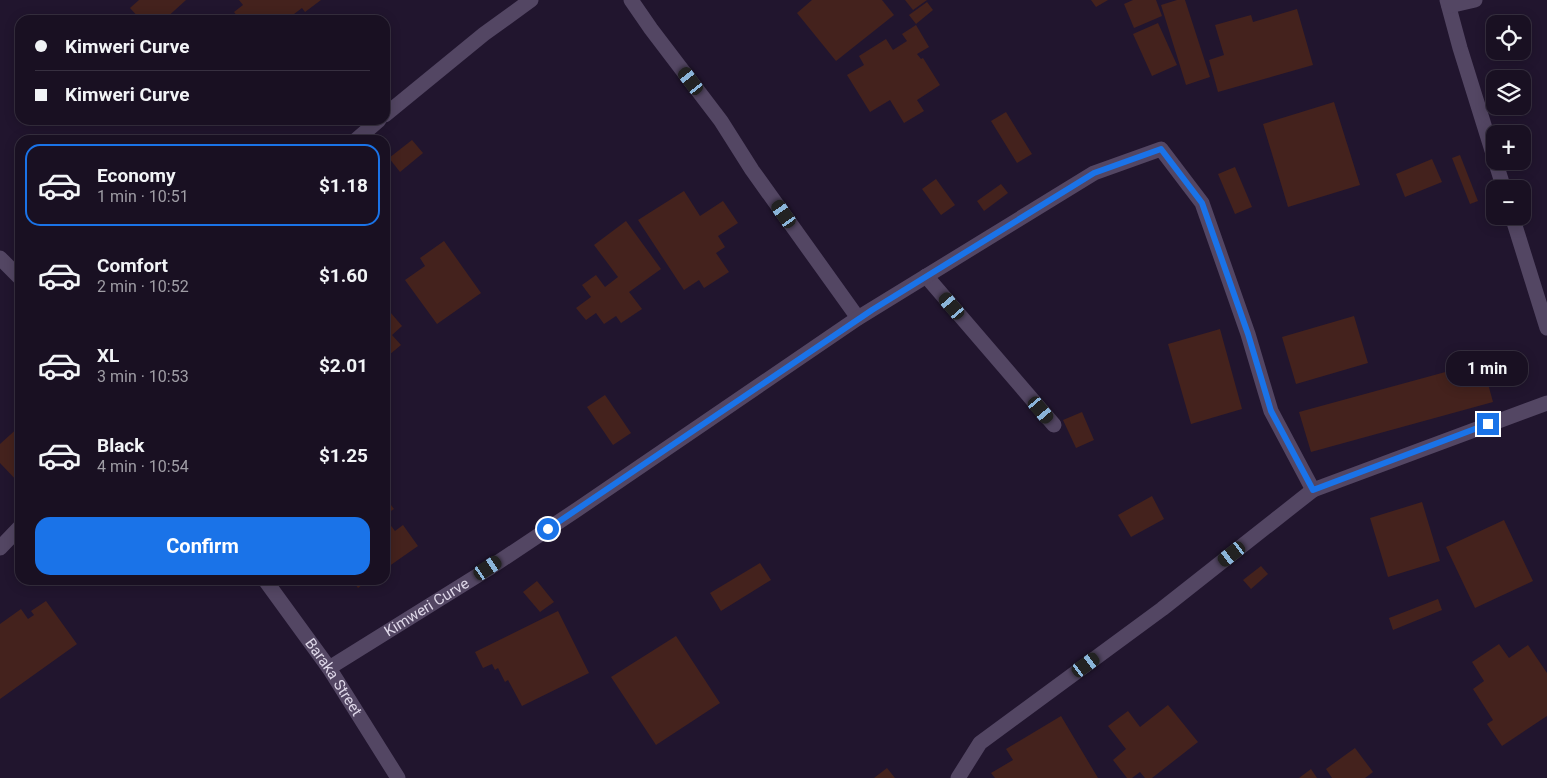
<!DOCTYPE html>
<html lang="en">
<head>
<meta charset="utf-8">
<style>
  :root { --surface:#191022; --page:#22192a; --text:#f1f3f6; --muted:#9f9da5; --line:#373040; --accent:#1a73e8 }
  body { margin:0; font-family:Roboto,sans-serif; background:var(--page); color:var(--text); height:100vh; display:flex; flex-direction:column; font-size:19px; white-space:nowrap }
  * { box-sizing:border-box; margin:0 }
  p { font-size:16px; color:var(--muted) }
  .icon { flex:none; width:28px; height:28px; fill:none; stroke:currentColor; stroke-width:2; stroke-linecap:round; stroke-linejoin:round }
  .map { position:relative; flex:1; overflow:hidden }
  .drawer { position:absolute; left:15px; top:135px; width:375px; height:450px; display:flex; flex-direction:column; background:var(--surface); border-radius:15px; box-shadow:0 2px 12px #0003,0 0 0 1px var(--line) }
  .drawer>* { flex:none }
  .banner { position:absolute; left:15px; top:15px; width:375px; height:110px; border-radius:15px; box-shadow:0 2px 12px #0003,0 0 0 1px var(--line); display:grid; align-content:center; height:110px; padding:0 20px; background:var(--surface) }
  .fabs { position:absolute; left:1486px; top:15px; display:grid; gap:10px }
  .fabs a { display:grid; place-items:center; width:45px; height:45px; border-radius:10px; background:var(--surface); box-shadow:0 2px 12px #0003,0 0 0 1px var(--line); font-size:25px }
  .end { position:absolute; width:22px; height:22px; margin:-11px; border:6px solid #1a73e8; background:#fff; box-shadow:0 0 0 2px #fff }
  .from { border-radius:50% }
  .bubble { position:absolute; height:35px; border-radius:15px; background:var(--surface); box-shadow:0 2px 12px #0003,0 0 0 1px var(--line); font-size:16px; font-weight:700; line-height:35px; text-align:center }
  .car { position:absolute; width:15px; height:30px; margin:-15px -8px; border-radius:6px; box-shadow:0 0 4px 1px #0007; background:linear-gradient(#222 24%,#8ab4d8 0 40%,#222 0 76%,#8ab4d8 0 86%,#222 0) }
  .banner b { display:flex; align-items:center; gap:18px; height:48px; font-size:19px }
  .banner b+b { border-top:1px solid var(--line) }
  .banner i { width:12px; height:12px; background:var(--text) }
  ul { padding:9px 0 0; list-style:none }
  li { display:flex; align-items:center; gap:15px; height:82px; margin:0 10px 8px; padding:0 10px; border:2px solid transparent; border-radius:15px }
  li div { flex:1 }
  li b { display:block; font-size:19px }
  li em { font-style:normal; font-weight:700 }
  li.on { border-color:var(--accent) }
  li>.icon { width:45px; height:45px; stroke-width:1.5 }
  .button { display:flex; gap:10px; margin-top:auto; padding:10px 20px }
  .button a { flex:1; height:58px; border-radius:15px; background:var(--accent); color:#fff; font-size:20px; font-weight:700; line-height:58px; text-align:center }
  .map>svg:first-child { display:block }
</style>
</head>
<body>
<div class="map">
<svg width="1547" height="778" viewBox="0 0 1547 778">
  <rect width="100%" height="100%" fill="#21152e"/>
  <!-- building -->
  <g fill="#44221d">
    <polygon points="139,0 186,0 164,20 141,20 130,8"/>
    <polygon points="239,0 321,0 305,12 302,8 286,20 240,20 234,12 243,5"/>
    <polygon points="812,0 882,0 894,15 836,61 797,13"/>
    <polygon points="905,0 927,0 913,10"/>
    <polygon points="1091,0 1108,0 1096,7"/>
    <polygon points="1133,0 1156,0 1162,16 1134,28 1124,4"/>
    <polygon points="1177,0 1185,0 1210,77 1186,85 1161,5"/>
    <polygon points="927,2 933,10 916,24 909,15"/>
    <polygon points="1297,9 1313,65 1218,92 1209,60 1224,55 1215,25 1251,15 1253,22"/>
    <polygon points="1158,23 1177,65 1152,76 1133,34"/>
    <polygon points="916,25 929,47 917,54 921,59 923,58 940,85 917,100 924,111 904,123 890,100 870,112 847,75 864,65 859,56 886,39 893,50 907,41 902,34"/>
    <polygon points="1334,102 1360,185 1288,207 1263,124"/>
    <polygon points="1006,112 1032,154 1017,163 991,121"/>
    <polygon points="412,140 423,153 400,172 389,158"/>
    <polygon points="1460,155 1478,201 1470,204 1452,158"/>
    <polygon points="1432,159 1442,182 1405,197 1396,174"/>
    <polygon points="1235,167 1252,207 1235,214 1218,174"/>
    <polygon points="936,179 955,205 941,215 922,189"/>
    <polygon points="1001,184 1008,193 984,211 977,201"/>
    <polygon points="684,191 700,216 723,201 738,223 718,236 725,247 716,253 729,272 704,288 699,280 684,290 638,220"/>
    <polygon points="626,221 661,269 629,292 642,309 621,323 616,316 604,324 596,313 586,320 576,308 591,297 582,285 596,275 605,287 618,277 594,245"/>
    <polygon points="444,241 481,293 437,324 405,280 425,266 420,258"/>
    <polygon points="385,306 402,326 392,335 401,345 389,355 385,351"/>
    <polygon points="1354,316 1368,363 1296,384 1282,337"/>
    <polygon points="1220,329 1242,409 1191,424 1168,344"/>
    <polygon points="1482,362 1493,402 1311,452 1299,412"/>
    <polygon points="605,395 631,433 613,445 587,407"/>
    <polygon points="1082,412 1094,440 1076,448 1063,420"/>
    <polygon points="20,426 20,484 0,463 0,444"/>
    <polygon points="1152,496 1164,519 1131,537 1118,515"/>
    <polygon points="385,497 394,509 385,515"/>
    <polygon points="1422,502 1440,561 1388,577 1370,518"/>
    <polygon points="385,518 395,531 403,525 418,546 385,569"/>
    <polygon points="1504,520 1533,581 1475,608 1446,547"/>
    <polygon points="760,563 771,580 721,611 710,593"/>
    <polygon points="1261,566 1268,574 1251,589 1243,580"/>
    <polygon points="352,580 369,580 358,588"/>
    <polygon points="537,581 554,602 540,612 523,592"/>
    <polygon points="1438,599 1442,610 1393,630 1389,618"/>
    <polygon points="46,601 77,644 0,699 0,624 21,609 28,619 34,615 31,611"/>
    <polygon points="558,611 589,673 522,706 508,680 505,682 498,668 495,670 492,664 483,668 475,652"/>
    <polygon points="676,636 720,703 656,745 611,677"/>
    <polygon points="1499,644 1509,658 1528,645 1547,673 1547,716 1502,746 1487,724 1493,720 1473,689 1484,681 1472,662"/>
    <polygon points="1168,705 1198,742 1152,778 1145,778 1140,772 1132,778 1127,778 1113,760 1126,749 1108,726 1128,711 1140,727"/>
    <polygon points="1061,716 1098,778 995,778 991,773 1013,760 1006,749"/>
    <polygon points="1355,748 1373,772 1365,778 1332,778 1326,769"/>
    <polygon points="887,768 895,778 874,778"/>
    <polygon points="1311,769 1317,778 1299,778"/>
  </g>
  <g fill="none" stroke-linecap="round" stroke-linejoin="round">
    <!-- minor -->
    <g stroke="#534663" stroke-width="15">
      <polyline points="631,0 651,29 721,121 752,170 858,318"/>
      <polyline points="1447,0 1460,48 1504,189"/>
      <polyline points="1449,6 1475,0"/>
      <polyline points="385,115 484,34 531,0"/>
      <polyline points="356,140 379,120"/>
      <polyline points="1512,216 1547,328"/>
      <polyline points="0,258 20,278"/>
      <polyline points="926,276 1054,425"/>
      <polyline points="0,548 20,527"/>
      <path id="s1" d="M265,580l64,88 69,110"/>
      <path id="s2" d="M329,668l159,-99 90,-60 280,-191 236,-145 67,-24 41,54 46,131 23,77 42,79 234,-87"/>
      <polyline points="958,778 980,743 1162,609 1313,490"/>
    </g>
  </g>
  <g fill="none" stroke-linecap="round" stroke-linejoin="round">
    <!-- route -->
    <polyline stroke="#1a73e8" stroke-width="6" points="548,529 872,310 1094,173 1161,149 1202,203 1248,334 1271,411 1313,490 1488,424"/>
  </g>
  <g text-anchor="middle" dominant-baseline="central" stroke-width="4.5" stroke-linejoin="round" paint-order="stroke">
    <!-- street labels -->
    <g font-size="15" fill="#dfd8e9" stroke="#21152e">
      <text stroke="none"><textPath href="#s2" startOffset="115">Kimweri Curve</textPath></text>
      <text stroke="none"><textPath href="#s1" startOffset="119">Baraka Street</textPath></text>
    </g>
  </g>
</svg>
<div class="fabs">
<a><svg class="icon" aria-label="locate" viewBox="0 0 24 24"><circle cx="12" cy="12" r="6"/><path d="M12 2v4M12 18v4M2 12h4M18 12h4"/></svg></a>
<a><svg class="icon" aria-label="layers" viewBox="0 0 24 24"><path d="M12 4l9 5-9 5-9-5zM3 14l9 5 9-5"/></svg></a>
<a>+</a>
<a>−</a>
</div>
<i class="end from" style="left:548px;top:529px"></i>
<i class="end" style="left:1488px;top:424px"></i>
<div class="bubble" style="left:1446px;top:351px;width:82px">1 min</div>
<i class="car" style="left:691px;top:81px;rotate:323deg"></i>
<i class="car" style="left:784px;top:214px;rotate:325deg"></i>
<i class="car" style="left:952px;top:306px;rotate:320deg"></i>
<i class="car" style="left:1041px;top:410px;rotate:140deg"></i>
<i class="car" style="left:1232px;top:554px;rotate:232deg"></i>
<i class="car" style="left:488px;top:568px;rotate:56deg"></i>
<i class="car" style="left:1086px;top:665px;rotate:54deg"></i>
<div class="banner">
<b><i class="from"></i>Kimweri Curve</b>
<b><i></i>Kimweri Curve</b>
</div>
<section class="drawer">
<ul>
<li class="on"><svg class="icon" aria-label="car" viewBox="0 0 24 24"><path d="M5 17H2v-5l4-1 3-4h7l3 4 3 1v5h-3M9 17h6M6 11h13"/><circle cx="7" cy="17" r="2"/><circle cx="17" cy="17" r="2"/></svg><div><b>Economy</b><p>1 min · 10:51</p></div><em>$1.18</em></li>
<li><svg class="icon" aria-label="car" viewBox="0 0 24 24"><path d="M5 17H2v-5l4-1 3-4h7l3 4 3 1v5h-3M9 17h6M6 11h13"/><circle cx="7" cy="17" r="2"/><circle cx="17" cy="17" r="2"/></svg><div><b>Comfort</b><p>2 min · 10:52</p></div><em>$1.60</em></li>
<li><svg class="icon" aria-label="car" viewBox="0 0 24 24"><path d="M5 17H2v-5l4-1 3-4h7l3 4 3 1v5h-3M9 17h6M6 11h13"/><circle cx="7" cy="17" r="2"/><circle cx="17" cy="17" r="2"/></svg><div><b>XL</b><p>3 min · 10:53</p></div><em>$2.01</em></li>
<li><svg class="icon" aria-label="car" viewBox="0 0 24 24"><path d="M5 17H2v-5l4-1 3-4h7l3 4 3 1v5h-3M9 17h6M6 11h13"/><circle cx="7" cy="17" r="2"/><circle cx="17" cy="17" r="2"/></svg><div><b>Black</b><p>4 min · 10:54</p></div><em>$1.25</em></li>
</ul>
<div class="button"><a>Confirm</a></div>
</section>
</div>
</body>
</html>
